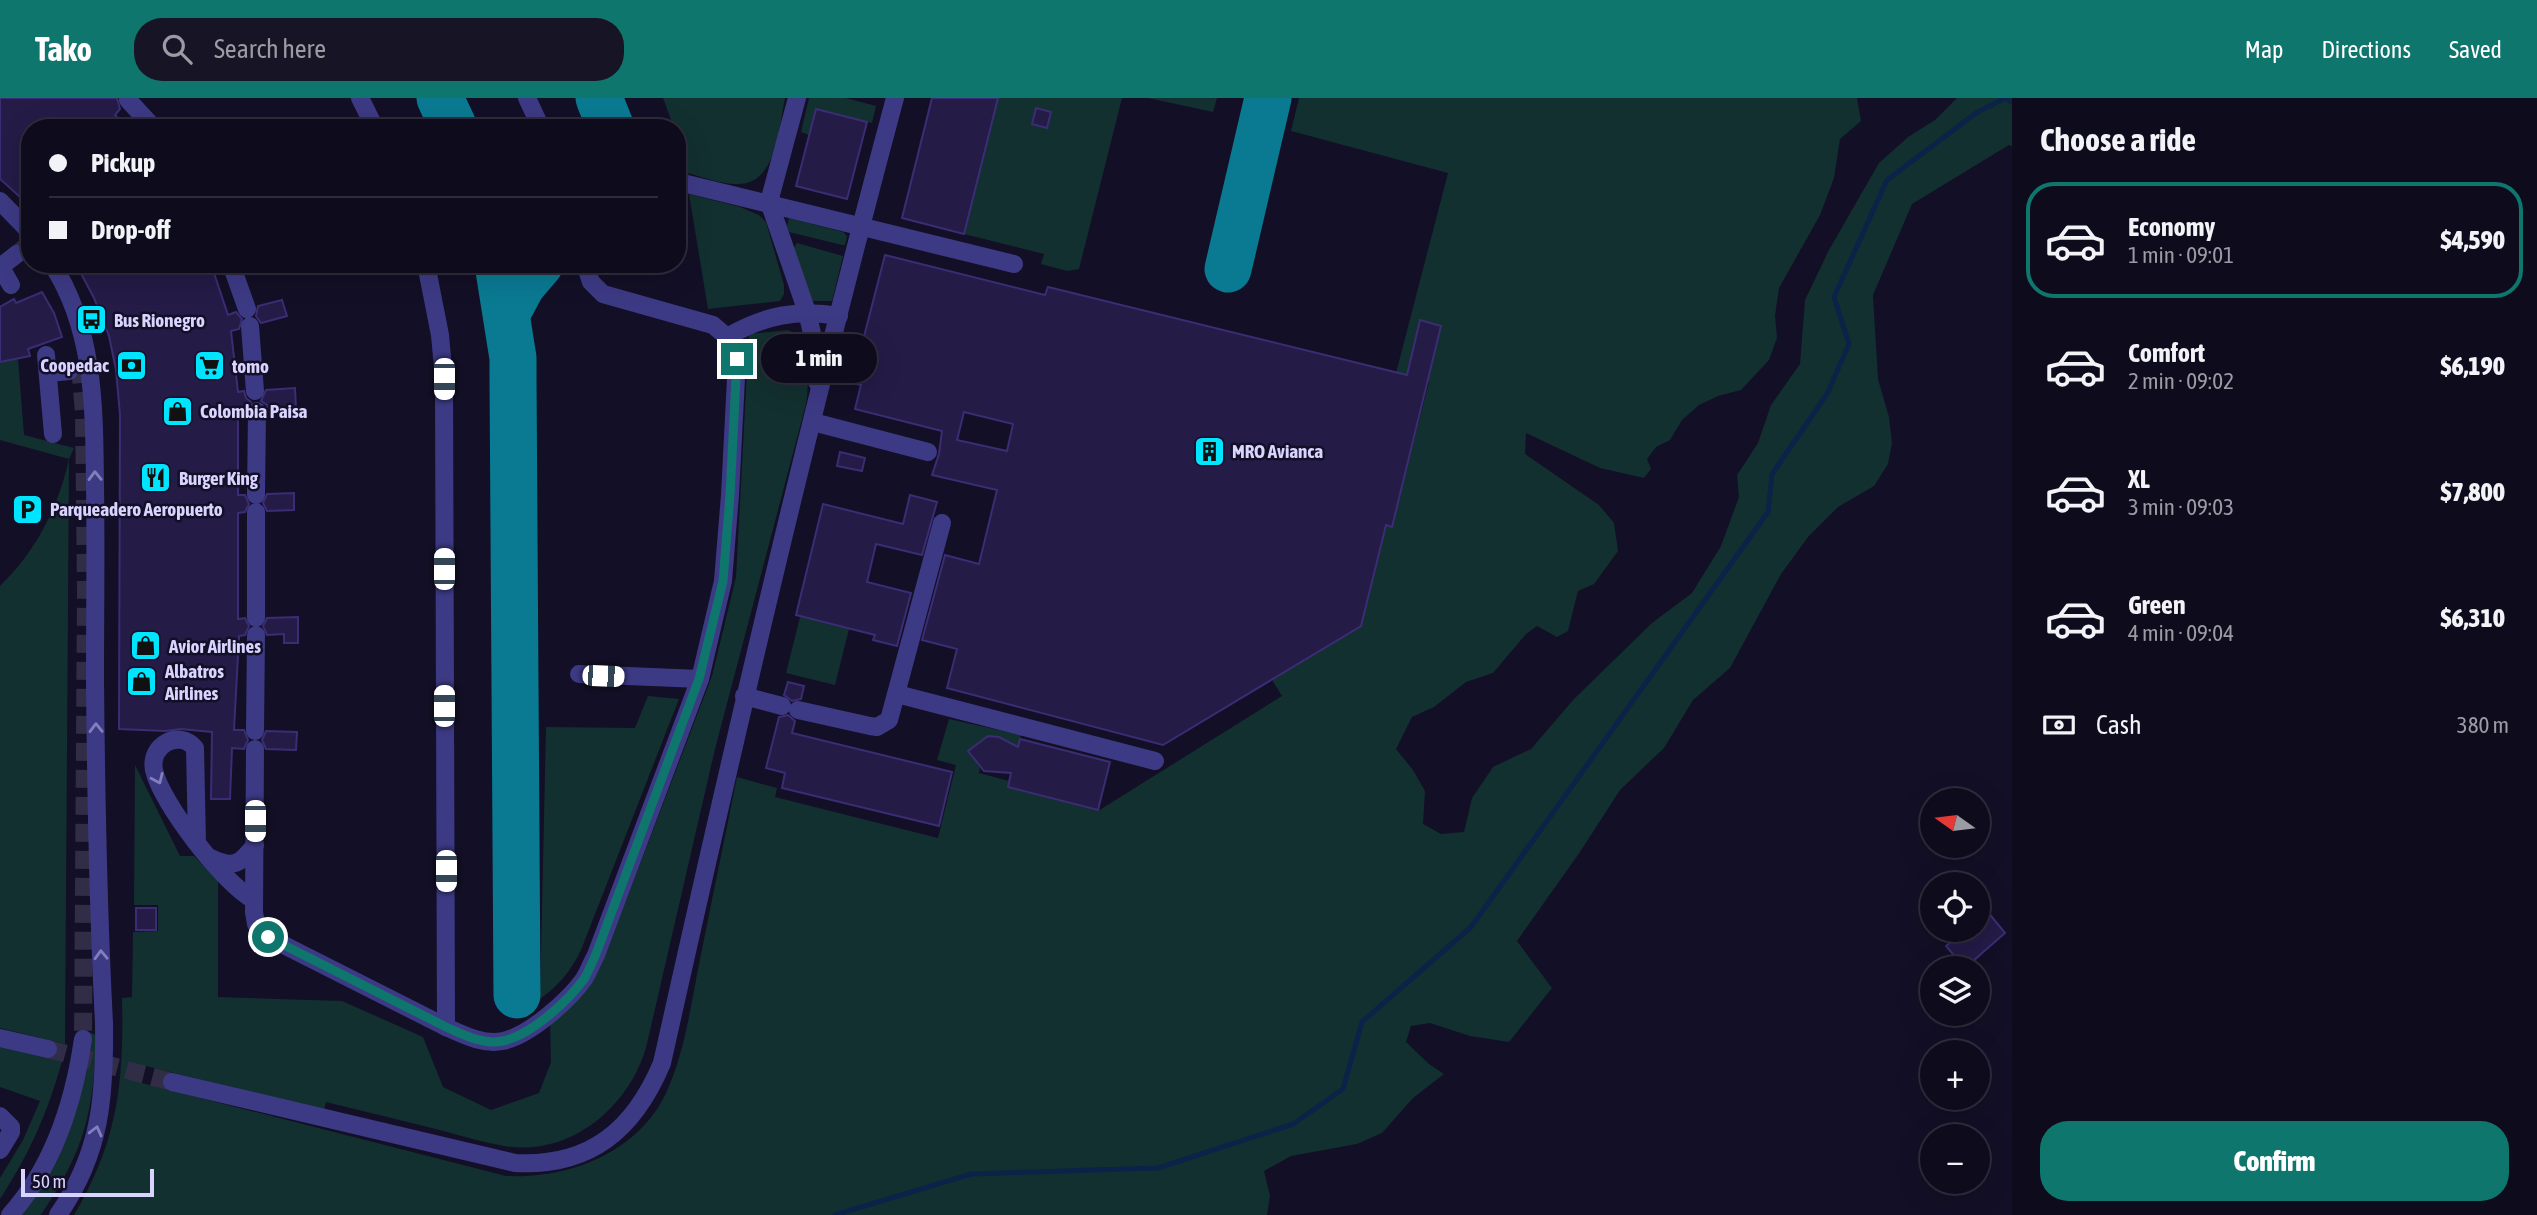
<!DOCTYPE html>
<html lang="en">
<head>
<meta charset="utf-8">
<style>
  :root { --surface:#0e0b1c; --page:#171425; --text:#f1f3f6; --muted:#9b9ba3; --line:#2e2b3b; --accent:#0f766e }
  body { margin:0; font-family:"Asap Condensed",sans-serif; background:var(--page); color:var(--text); height:100vh; display:flex; flex-direction:column; font-size:26px; white-space:nowrap }
  * { box-sizing:border-box; margin:0 }
  p { font-size:23px; color:var(--muted) }
  .icon { flex:none; width:38px; height:38px; fill:none; stroke:currentColor; stroke-width:2; stroke-linecap:round; stroke-linejoin:round }
  .map { position:relative; flex:1; overflow:hidden }
  .drawer { display:flex; flex-direction:column; background:var(--surface); width:525px }
  .drawer>* { flex:none }
  .guide { position:absolute; left:21px; top:21px; width:665px; height:154px; border-radius:28px; box-shadow:0 7px 28px #0002,0 0 0 2px var(--line); display:grid; align-content:center; height:154px; padding:0 28px; background:var(--surface) }
  .needle { width:46px; rotate:284deg }
  .buttons { position:absolute; left:1920px; top:690px; display:grid; gap:14px }
  .buttons a { display:grid; place-items:center; width:70px; height:70px; border-radius:50%; background:var(--surface); box-shadow:0 7px 28px #0002,0 0 0 2px var(--line); font-size:35px }
  .scale { position:absolute; left:21px; bottom:18px; width:133px; box-sizing:border-box; padding-left:7px; border:4px solid #d9d4ff; border-top:0; font-size:19px; line-height:24px; white-space:nowrap; color:#d9d4ff; -webkit-text-stroke:5px #130f26; paint-order:stroke }
  .end { position:absolute; width:32px; height:32px; margin:-16px; border:9px solid #0f766e; background:#fff; box-shadow:0 0 0 4px #fff }
  .from { border-radius:50% }
  .bubble { position:absolute; height:49px; border-radius:24px; background:var(--surface); box-shadow:0 7px 28px #0002,0 0 0 2px var(--line); font-size:23px; font-weight:800; line-height:49px; text-align:center }
  .car { position:absolute; width:21px; height:42px; margin:-21px -10px; border-radius:9px; box-shadow:0 0 5px 2px #0007; background:linear-gradient(#fff 24%,#345 0 40%,#fff 0 76%,#345 0 86%,#fff 0) }
  .guide b { display:flex; align-items:center; gap:24px; height:66px; font-size:26px }
  .guide b+b { border-top:2px solid var(--line) }
  .guide i { width:18px; height:18px; background:var(--text) }
  ul { padding:0; list-style:none }
  li { display:flex; align-items:center; gap:21px; height:116px; margin:0 14px 10px; padding:0 14px; border:4px solid transparent; border-radius:28px }
  li div { flex:1 }
  li b { display:block; font-size:26px }
  li em { font-style:normal; font-weight:800 }
  li.active { border-color:var(--accent) }
  li>.icon { width:63px; height:63px; stroke-width:1.5 }
  h2 { padding:0 28px; font-size:32px; line-height:84px }
  .pay { display:flex; align-items:center; gap:18px; height:77px; padding:0 28px; font-size:26px }
  .pay p { margin-inline-start:auto }
  .button { display:flex; gap:14px; margin-top:auto; padding:14px 28px }
  .button a { flex:1; height:80px; border-radius:28px; background:var(--accent); color:#fff; font-size:28px; font-weight:800; line-height:80px; text-align:center }
  header { display:flex; align-items:center; gap:42px; box-sizing:border-box; height:98px; padding:0 35px; background:var(--accent); color:#fff }
  header strong { font-size:33px }
  nav { display:flex; gap:38px; margin-inline-start:auto; font-size:24px }
  .search { width:490px; height:63px; background:var(--page); display:flex; align-items:center; gap:18px; box-sizing:border-box; padding:0 24px; border-radius:28px; color:var(--muted); font-size:26px }
  main { display:flex; flex:1; min-height:0 }
  .map>svg:first-child { display:block }
</style>
</head>
<body>
<header>
<strong>Tako</strong>
<div class="search"><svg class="icon" aria-label="search" viewBox="0 0 24 24"><circle cx="10" cy="10" r="6"/><path d="M15 15l6 6"/></svg>Search here</div>
<nav><a>Map</a><a>Directions</a><a>Saved</a></nav>
</header>
<main>
<div class="map">
<svg width="2012" height="1117" viewBox="0 0 2012 1117">
  <rect width="100%" height="100%" fill="#130f26"/>
  <!-- green -->
  <g fill="#12302f">
    <path d="M663,0h122c-6,28 -8,89 -50,86 -15,0 -32,-7 -48,-11l-10,-36v-9h-3z"/>
    <polygon points="809,0 846,0 876,8 872,25 816,11 809,37 801,34"/>
    <polygon points="998,0 1122,0 1079,171 1067,173 1041,166 1044,156 964,136"/>
    <polygon points="1148,0 1217,0 1213,14"/>
    <path d="M1299,0h558l4,23 -21,18 -6,39 -14,37 -41,73 -4,28 2,22 -8,22 -28,30 -23,6 -19,9 -17,15 -12,20 -14,7 -9,12 4,10 -7,9 -44,-10 -74,-35 -1,21 74,51 15,18 4,28 -24,33 -16,7 -10,40 -11,6 -20,-11 -11,8 -33,39 -27,9 -32,25 -22,10 -16,32 17,21 12,21 -2,33 18,10 23,-2 8,-34 21,-31 38,-18 43,-50 78,-76 40,-30 29,-47 18,-49 -2,-22 21,-32 13,-38 29,-41 5,-64 24,-50 50,-87 29,-26 27,-17 22,-22h55v48l-3,-1 -97,59 -39,91 5,84 11,38 3,26 -4,21 -14,22 -36,21 -30,30 -27,37 -51,94 -37,32 -29,48 -44,42 -40,62 -63,89 35,47 -43,54 -39,-6 -40,-13 -19,3 -5,16 23,22 15,10 -31,24 -31,35 -25,11 -66,12 -27,15 6,25 -3,19h-1193c44,-74 50,-133 48,-217l10,-1 1,-65 25,-1v-26h-24l1,-140 45,91h14l24,25v116l124,4 81,36 20,50 48,23 48,-17 12,-31 -1,-42 43,-41 12,-23 107,-280 24,-99 13,-243 39,-4 9,4c10,22 13,47 9,70l-91,345 -69,299c-18,60 -76,109 -142,98 -23,-4 -45,-11 -68,-17 -37,-9 -73,-18 -110,-27l-2,8 -178,-44 -4,17 364,93c62,3 132,-23 160,-83 19,-40 26,-95 35,-139 12,-59 24,-118 36,-177l40,11 -2,9 163,41 18,-73 -19,-5 12,-41 72,16 -5,18c-11,-12 -21,-23 -37,-11l-5,16 6,10 -1,5 30,8 -1,6 90,24 184,-115 -10,-16 114,-155 6,2 37,-145 -33,-9 52,-200 -157,-42z"/>
    <polygon points="689,96 740,109 759,117 766,124 784,187 784,196 780,203 708,211"/>
    <polygon points="789,120 843,134 847,138 845,147 842,147 789,134 787,128"/>
    <polygon points="797,145 843,158 832,203 811,203 793,151"/>
    <path d="M18,261l6,76 50,13 -5,11 -4,585 -65,-16v-442c36,-35 58,-78 69,-127l-69,-19v-78z"/>
    <polygon points="800,519 849,531 835,587 786,575"/>
    <path d="M648,598l31,3 -98,251c-10,21 -22,35 -41,49l6,-272 89,1z"/>
    <path d="M87,933l9,4c-2,76 -11,115 -54,178l-2,2h-18l21,-32 41,-112z"/>
    <path d="M0,949l62,14c-14,51 -33,94 -62,138v-21l23,-38 17,-39 -40,-14z"/>
  </g>
  <g fill="none" stroke-linecap="round" stroke-linejoin="round">
    <!-- stream -->
    <polyline stroke="#0c2248" stroke-width="5" points="835,1117 971,1076 1158,1070 1293,1026 1343,991 1362,924 1471,829 1768,414 1772,376 1827,296 1849,246 1834,199 1887,82 1976,15 2005,0 2012,4"/>
    <!-- taxiway -->
    <g stroke="#0a7a92" stroke-width="47">
      <polyline points="440,0 454,30"/>
      <polyline points="599,0 611,30"/>
      <polyline points="498,166 513,260 513,279 517,897"/>
      <polyline points="1228,171 1268,0"/>
      <polyline points="507,215 522,187 540,166"/>
    </g>
  </g>
  <!-- building -->
  <g fill="#241b47" stroke="#3b2d73" stroke-width="2" fill-rule="evenodd">
    <polygon points="0,0 117,0 120,11 115,17 127,30 30,30 30,108 0,81"/>
    <polygon points="932,0 998,0 964,136 902,120"/>
    <polygon points="1036,10 1051,14 1047,30 1032,26"/>
    <polygon points="816,11 867,24 847,101 796,88"/>
    <path d="M885,157l160,40 3,-8 359,88 13,-55 21,6 -49,201 -6,-2 -25,101 -198,119 -216,-57 10,-39 -35,-9 23,-85 34,9 18,-74 -65,-15 7,-21 3,-23 -87,-22 6,-24 -9,-2zM964,314l49,12 -6,27 -50,-11z"/>
    <polygon points="76,166 211,166 228,217 236,214 242,221 239,231 231,233 238,294 244,293 246,300 251,304 246,314 238,314 238,397 245,397 249,406 245,414 238,415 238,521 245,520 249,528 245,537 239,538 234,632 244,632 248,642 244,651 232,650 230,701 211,701 212,634 181,631 166,633 119,631 120,317 116,272 109,238 94,200"/>
    <polygon points="42,194 54,215 62,239 28,251 30,258 0,264 0,209 14,201 16,205"/>
    <polygon points="282,202 287,218 261,225 256,218 258,208"/>
    <polygon points="295,290 296,311 268,313 267,307 261,303 266,292"/>
    <polygon points="840,354 865,360 862,373 837,368"/>
    <polygon points="294,395 294,412 267,413 263,405 267,396"/>
    <polygon points="910,397 937,404 922,457 876,446 867,484 911,495 897,548 873,542 875,537 796,517 823,406 903,426"/>
    <polygon points="298,519 298,545 284,545 284,536 267,537 263,528 267,520"/>
    <polygon points="788,584 804,588 801,601 792,603 784,597"/>
    <polygon points="788,617 795,623 792,635 952,674 939,728 782,690 785,675 766,670 779,619"/>
    <polygon points="266,633 297,634 296,652 266,651 262,642"/>
    <polygon points="988,638 999,639 1018,649 1020,641 1110,664 1098,712 1008,689 1011,675 984,673 968,653"/>
    <rect x="136" y="810" width="20" height="22"/>
    <polygon points="1987,813 2005,835 1965,870 1946,848 1966,831 1978,831 1978,821"/>
  </g>
  <g fill="none" stroke-linecap="round" stroke-linejoin="round">
    <!-- minor-tunnel -->
    <g stroke="#312d47" stroke-width="18" stroke-dasharray="18 9" stroke-linecap="butt">
      <polyline points="17,156 30,146"/>
      <polyline points="80,267 84,315 86,492 83,941"/>
      <polyline points="48,951 172,984"/>
    </g>
    <!-- minor -->
    <g stroke="#3d3a85" stroke-width="18">
      <polyline points="360,0 375,30"/>
      <polyline points="527,0 541,30"/>
      <polyline points="797,0 769,104 807,214 815,248 817,284"/>
      <polyline points="128,2 154,30"/>
      <polyline points="687,86 1014,166"/>
      <polyline points="0,103 30,134"/>
      <polyline points="231,166 247,211"/>
      <polyline points="426,166 440,237 444,281 446,929"/>
      <polyline points="0,168 11,187"/>
      <polyline points="0,169 17,156"/>
      <polyline points="250,228 255,293"/>
      <path d="M727,239c38,-22 70,-28 112,-21"/>
      <polyline points="46,257 53,336"/>
      <polyline points="48,275 69,273"/>
      <polyline points="813,324 928,354"/>
      <polyline points="256,397 257,313"/>
      <polyline points="256,520 256,414"/>
      <polyline points="579,576 700,581"/>
      <polyline points="897,596 1155,663"/>
      <polyline points="744,598 782,608"/>
      <polyline points="798,612 870,628 877,629 889,622 942,425"/>
      <polyline points="255,633 256,537"/>
      <path d="M255,651l-1,163 2,12 12,13 178,90c18,8 37,18 57,14 27,-6 65,-40 81,-62 5,-8 8,-17 12,-24l104,-276 23,-98 7,-86 7,-136 -10,-22 -14,-12 -110,-31 -12,-12 -6,-18"/>
      <path d="M197,745l-2,-95c-16,-19 -46,-3 -41,22 7,33 70,114 100,130"/>
      <path d="M211,760c23,11 29,6 44,-13"/>
      <polyline points="0,940 48,951"/>
      <path d="M172,984l343,81c75,4 119,-33 147,-100 72,-323 147,-645 233,-965"/>
      <polyline points="0,1018 11,1029 11,1034 0,1052"/>
      <path d="M10,1117c43,-48 64,-114 73,-176"/>
      <path d="M58,1117c43,-62 47,-119 46,-192"/>
    </g>
    <!-- minor-bridge -->
    <path stroke="#3d3a85" stroke-width="18" d="M52,166c43,66 42,145 43,220 1,65 0,131 0,196 1,114 3,229 9,343"/>
  </g>
  <!-- one-way arrows -->
  <defs><path id="oneway-chevron" d="M-2-3.5L2.5 0L-2 3.5" fill="none" stroke-width="1.6" stroke-linecap="round" stroke-linejoin="round" transform="scale(1.75)"/></defs>
  <g stroke="#837fbc">
    <use href="#oneway-chevron" transform="translate(95 378) rotate(-91)"/>
    <use href="#oneway-chevron" transform="translate(96 630) rotate(-91)"/>
    <use href="#oneway-chevron" transform="translate(158 681) rotate(66)"/>
    <use href="#oneway-chevron" transform="translate(101 857) rotate(-92)"/>
    <use href="#oneway-chevron" transform="translate(96 1033) rotate(-76)"/>
  </g>
  <g fill="none" stroke-linecap="round" stroke-linejoin="round">
    <!-- route -->
    <path stroke="#0f766e" stroke-width="9" d="M268,839l178,90c18,8 37,18 57,14 28,-6 65,-40 81,-62 5,-8 8,-17 12,-25l103,-275 24,-98 7,-86 7,-136"/>
  </g>
  <!-- icons -->
  <defs>
    <symbol id="bus-square" viewBox="-11 -11 22 22"><rect x="-9" y="-9" width="18" height="18" rx="4" fill="#00e5ff" stroke="#130f26"/><path d="M-5-6H5V4H4V6H2V4H-2V6H-4V4H-5ZM-3.5-4V0h7V-4ZM-3.5 1.2v1.5H-2V1.2ZM2 1.2v1.5H3.5V1.2Z" fill="#111"/></symbol>
    <symbol id="bank-square" viewBox="-11 -11 22 22"><rect x="-9" y="-9" width="18" height="18" rx="4" fill="#00e5ff" stroke="#130f26"/><path d="M-6-4H6V4H-6ZM0-2.3a2.3 2.3 0 1 0 0 4.6a2.3 2.3 0 1 0 0-4.6Z" fill="#111"/></symbol>
    <symbol id="supermarket-square" viewBox="-11 -11 22 22"><rect x="-9" y="-9" width="18" height="18" rx="4" fill="#00e5ff" stroke="#130f26"/><path d="M-6-5.5h2.5l.6 2H6L4.5 2H-2.5L-4.4-4H-6ZM-1.5 3.2a1.3 1.3 0 1 0 .1 0ZM3 3.2a1.3 1.3 0 1 0 .1 0Z" fill="#111"/></symbol>
    <symbol id="shop-square" viewBox="-11 -11 22 22"><rect x="-9" y="-9" width="18" height="18" rx="4" fill="#00e5ff" stroke="#130f26"/><path d="M-5-2.5h2.3a2.7 3.5 0 0 1 5.4 0H5L5.5 6h-11ZM-1.5-2.5h3a1.5 2.3 0 0 0-3 0Z" fill="#111"/></symbol>
    <symbol id="building-square" viewBox="-11 -11 22 22"><rect x="-9" y="-9" width="18" height="18" rx="4" fill="#00e5ff" stroke="#130f26"/><path d="M-4-6H4V6H1V3H-1V6H-4ZM-2.5-4.3h1.7v1.8h-1.7ZM.8-4.3h1.7v1.8H.8ZM-2.5-1h1.7V.8h-1.7ZM.8-1h1.7V.8H.8Z" fill="#111"/></symbol>
    <symbol id="restaurant-square" viewBox="-11 -11 22 22"><rect x="-9" y="-9" width="18" height="18" rx="4" fill="#00e5ff" stroke="#130f26"/><path d="M-5-6h1v4h1v-4h1v4h1v-4h1v5L-1.5 .5V6h-2V.5L-5-1ZM5-6V6H3V1.5H1.5Q1.5-4 5-6Z" fill="#111"/></symbol>
    <symbol id="parking-square" viewBox="-11 -11 22 22"><rect x="-9" y="-9" width="18" height="18" rx="4" fill="#00e5ff" stroke="#130f26"/><path d="M-3.5-5.5H1a3.5 3.5 0 0 1 0 7H-1V5.5H-3.5ZM-1-3.4V-.6H.8a1.4 1.4 0 0 0 0-2.8Z" fill="#111"/></symbol>
  </defs>
  <g fill-rule="evenodd">
    <use href="#bus-square" x="74" y="204" width="35" height="35"/>
    <use href="#bank-square" x="114" y="250" width="35" height="35"/>
    <use href="#supermarket-square" x="192" y="250" width="35" height="35"/>
    <use href="#shop-square" x="160" y="296" width="35" height="35"/>
    <use href="#building-square" x="1192" y="336" width="35" height="35"/>
    <use href="#restaurant-square" x="138" y="362" width="35" height="35"/>
    <use href="#parking-square" x="10" y="394" width="35" height="35"/>
    <use href="#shop-square" x="128" y="530" width="35" height="35"/>
    <use href="#shop-square" x="124" y="566" width="35" height="35"/>
  </g>
  <g text-anchor="middle" dominant-baseline="central" stroke-width="5" stroke-linejoin="round" paint-order="stroke">
    <!-- poi labels -->
    <g font-size="19" font-weight="bold" fill="#d9d4ff" stroke="#130f26" text-anchor="start">
      <text x="114" y="222">Bus Rionegro</text>
      <text x="109" y="267" text-anchor="end">Coopedac</text>
      <text x="232" y="268">tomo</text>
      <text x="200" y="313">Colombia Paisa</text>
      <text x="1232" y="353">MRO Avianca</text>
      <text x="179" y="380">Burger King</text>
      <text x="50" y="411">Parqueadero Aeropuerto</text>
      <text x="169" y="548">Avior Airlines</text>
      <text x="165" y="573">Albatros<tspan x="165" dy="22">Airlines</tspan></text>
    </g>
  </g>
</svg>
<div class="buttons">
<a><svg class="needle" viewBox="-14 -14 28 28"><path d="M0-13l5 13h-10z" fill="#e53935"/><path d="M0 13l5-13h-10z" fill="#9b9ba3"/></svg></a>
<a><svg class="icon" aria-label="locate" viewBox="0 0 24 24"><circle cx="12" cy="12" r="6"/><path d="M12 2v4M12 18v4M2 12h4M18 12h4"/></svg></a>
<a><svg class="icon" aria-label="layers" viewBox="0 0 24 24"><path d="M12 4l9 5-9 5-9-5zM3 14l9 5 9-5"/></svg></a>
<a>+</a>
<a>−</a>
</div>
<div class="scale">50 m</div>
<i class="end from" style="left:268px;top:839px"></i>
<i class="end" style="left:737px;top:261px"></i>
<div class="bubble" style="left:761px;top:236px;width:116px">1 min</div>
<i class="car" style="left:444px;top:281px;rotate:180deg"></i>
<i class="car" style="left:444px;top:471px;rotate:0deg"></i>
<i class="car" style="left:603px;top:578px;rotate:92deg"></i>
<i class="car" style="left:444px;top:608px;rotate:0deg"></i>
<i class="car" style="left:255px;top:723px;rotate:180deg"></i>
<i class="car" style="left:446px;top:773px;rotate:180deg"></i>
<div class="guide">
<b><i class="from"></i>Pickup</b>
<b><i></i>Drop-off</b>
</div>
</div>
<section class="drawer">
<h2>Choose a ride</h2>
<ul>
<li class="active"><svg class="icon" aria-label="car" viewBox="0 0 24 24"><path d="M5 17H2v-5l4-1 3-4h7l3 4 3 1v5h-3M9 17h6M6 11h13"/><circle cx="7" cy="17" r="2"/><circle cx="17" cy="17" r="2"/></svg><div><b>Economy</b><p>1 min · 09:01</p></div><em>$4,590</em></li>
<li><svg class="icon" aria-label="car" viewBox="0 0 24 24"><path d="M5 17H2v-5l4-1 3-4h7l3 4 3 1v5h-3M9 17h6M6 11h13"/><circle cx="7" cy="17" r="2"/><circle cx="17" cy="17" r="2"/></svg><div><b>Comfort</b><p>2 min · 09:02</p></div><em>$6,190</em></li>
<li><svg class="icon" aria-label="car" viewBox="0 0 24 24"><path d="M5 17H2v-5l4-1 3-4h7l3 4 3 1v5h-3M9 17h6M6 11h13"/><circle cx="7" cy="17" r="2"/><circle cx="17" cy="17" r="2"/></svg><div><b>XL</b><p>3 min · 09:03</p></div><em>$7,800</em></li>
<li><svg class="icon" aria-label="car" viewBox="0 0 24 24"><path d="M5 17H2v-5l4-1 3-4h7l3 4 3 1v5h-3M9 17h6M6 11h13"/><circle cx="7" cy="17" r="2"/><circle cx="17" cy="17" r="2"/></svg><div><b>Green</b><p>4 min · 09:04</p></div><em>$6,310</em></li>
</ul>
<div class="pay"><svg class="icon" aria-label="cash" viewBox="0 0 24 24"><path d="M3 7h18v10H3z"/><circle cx="12" cy="12" r="2"/></svg>Cash<p>380 m</p></div>
<div class="button"><a>Confirm</a></div>
</section>
</main>
</body>
</html>
